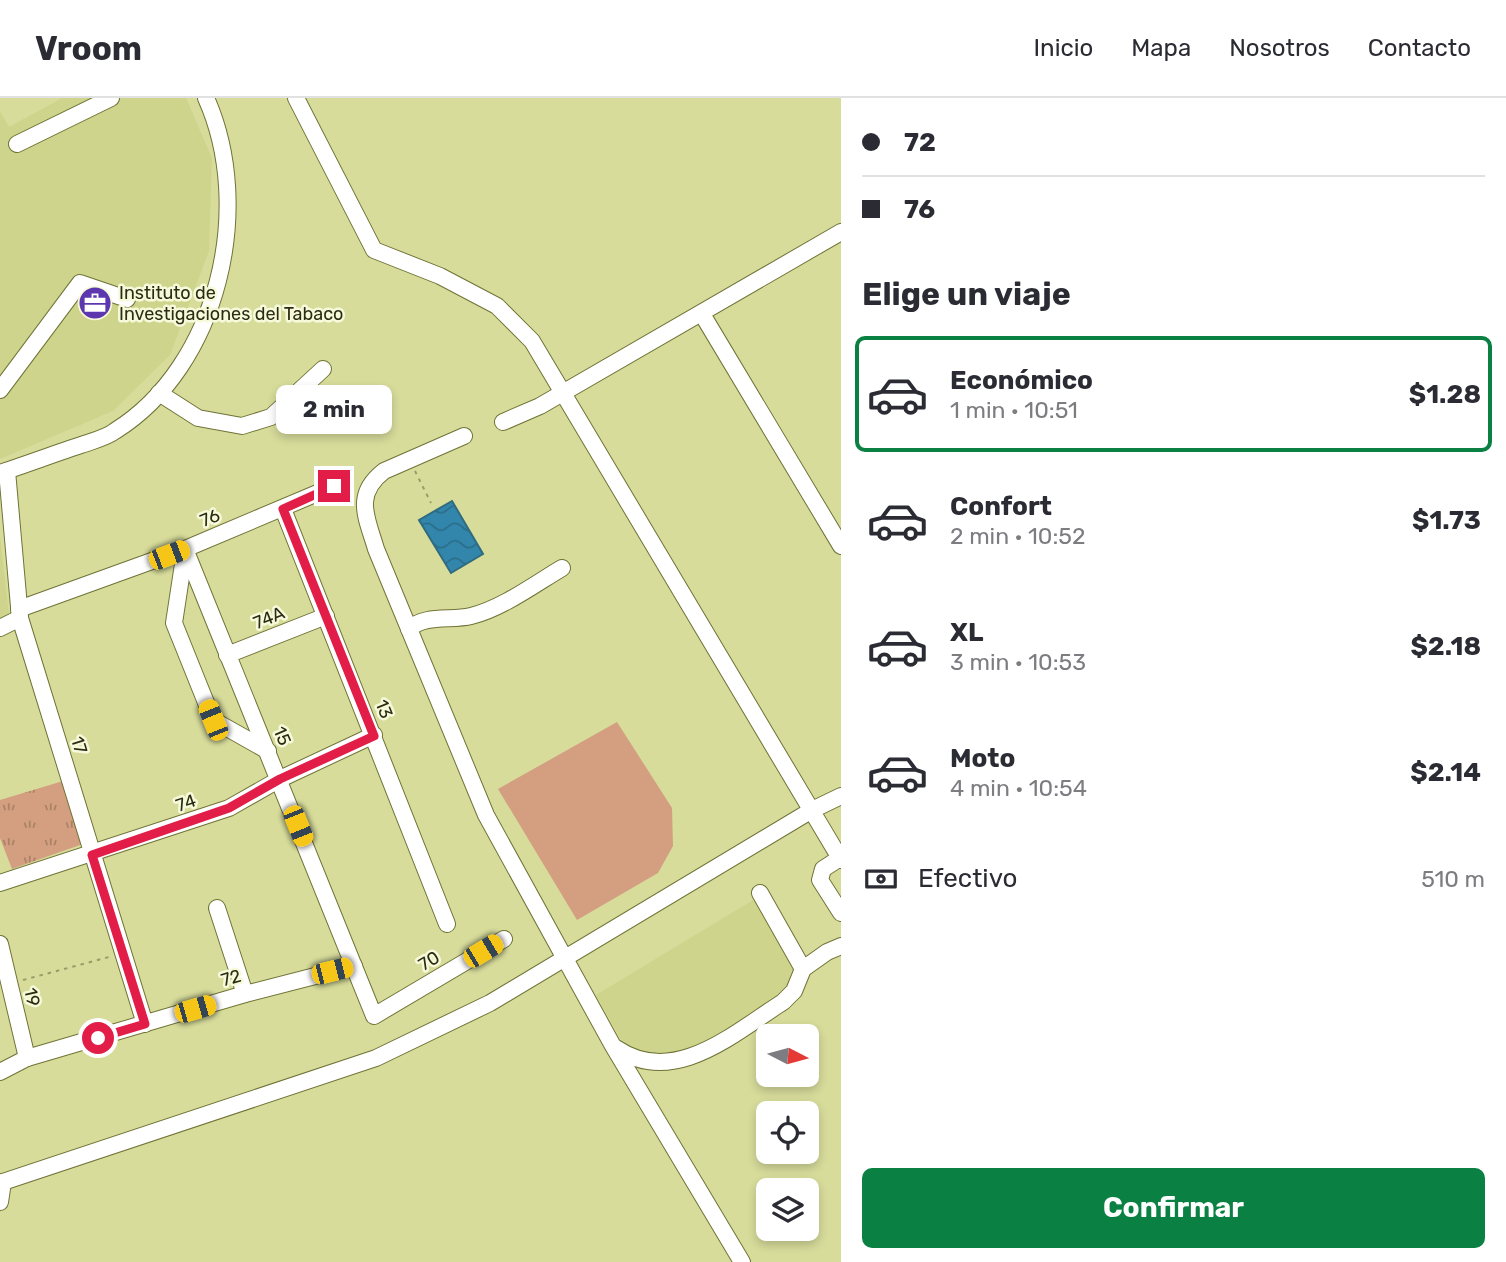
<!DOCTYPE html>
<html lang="es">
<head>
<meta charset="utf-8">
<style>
  :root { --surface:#fff; --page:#f2f2f3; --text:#2b2b33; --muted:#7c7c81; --line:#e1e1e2; --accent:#0b8043 }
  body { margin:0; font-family:Rubik,sans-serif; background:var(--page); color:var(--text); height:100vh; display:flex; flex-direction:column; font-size:26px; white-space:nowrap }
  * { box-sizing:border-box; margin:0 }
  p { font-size:23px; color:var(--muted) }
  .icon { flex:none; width:38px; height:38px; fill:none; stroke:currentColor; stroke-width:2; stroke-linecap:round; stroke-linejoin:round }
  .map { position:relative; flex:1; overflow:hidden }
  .side { display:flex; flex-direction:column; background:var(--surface); width:665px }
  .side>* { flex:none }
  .guide { display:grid; align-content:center; height:154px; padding:0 21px; background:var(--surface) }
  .needle { width:46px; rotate:96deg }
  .tools { position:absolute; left:756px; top:926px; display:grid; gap:14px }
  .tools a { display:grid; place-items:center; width:63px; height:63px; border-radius:10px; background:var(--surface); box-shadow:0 4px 10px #0003; font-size:35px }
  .end { position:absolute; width:32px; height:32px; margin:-16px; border:9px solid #e11d48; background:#fff; box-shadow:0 0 0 4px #fff }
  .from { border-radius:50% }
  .bubble { position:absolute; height:49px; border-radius:10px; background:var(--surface); box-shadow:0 4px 10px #0003; font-size:23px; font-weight:700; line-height:49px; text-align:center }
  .car { position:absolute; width:21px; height:42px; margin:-21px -10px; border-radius:9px; box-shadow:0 0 5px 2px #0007; background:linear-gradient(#f5c518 24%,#345 0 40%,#f5c518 0 76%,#345 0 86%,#f5c518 0) }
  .guide b { display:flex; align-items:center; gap:24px; height:66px; font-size:26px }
  .guide b+b { border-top:2px solid var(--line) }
  .guide i { width:18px; height:18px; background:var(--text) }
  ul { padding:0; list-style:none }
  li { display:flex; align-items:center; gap:21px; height:116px; margin:0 14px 10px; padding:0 7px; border:4px solid transparent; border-radius:10px }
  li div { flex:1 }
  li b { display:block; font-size:26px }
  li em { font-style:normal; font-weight:700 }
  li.active { border-color:var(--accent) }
  li>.icon { width:63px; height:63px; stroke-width:1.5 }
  h2 { padding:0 21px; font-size:32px; line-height:84px }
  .pay { display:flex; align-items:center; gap:18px; height:77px; padding:0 21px; font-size:26px }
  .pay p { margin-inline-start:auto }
  .cta { display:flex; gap:14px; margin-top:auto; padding:14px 21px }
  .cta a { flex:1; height:80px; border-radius:10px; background:var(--accent); color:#fff; font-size:28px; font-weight:700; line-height:80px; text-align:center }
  header { display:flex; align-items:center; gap:42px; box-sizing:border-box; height:98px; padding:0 35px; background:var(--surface); border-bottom:2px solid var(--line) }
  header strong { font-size:33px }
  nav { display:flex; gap:38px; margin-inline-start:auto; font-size:24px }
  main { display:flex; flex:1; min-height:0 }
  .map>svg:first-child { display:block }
</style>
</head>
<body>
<header>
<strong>Vroom</strong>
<nav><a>Inicio</a><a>Mapa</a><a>Nosotros</a><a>Contacto</a></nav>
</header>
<main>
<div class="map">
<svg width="841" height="1164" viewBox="0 0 841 1164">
  <defs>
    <pattern id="park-tufts" width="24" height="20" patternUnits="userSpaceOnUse" patternTransform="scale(1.75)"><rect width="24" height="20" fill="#d39f80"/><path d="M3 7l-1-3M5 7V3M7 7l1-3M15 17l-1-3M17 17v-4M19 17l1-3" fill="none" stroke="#ab8268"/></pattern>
    <pattern id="water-waves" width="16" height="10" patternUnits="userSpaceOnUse" patternTransform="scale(1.75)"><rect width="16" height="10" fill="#3286ac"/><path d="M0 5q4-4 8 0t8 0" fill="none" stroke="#2b6e8b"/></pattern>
  </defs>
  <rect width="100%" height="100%" fill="#d7dc9b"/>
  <!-- built -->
  <g fill="#ced48b">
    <polygon points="62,0 186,0 212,60 209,153 170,257 113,313 0,361 0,13 9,29"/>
    <polygon points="0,438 9,516 0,520"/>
    <polygon points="758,799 793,863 793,874 785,896 696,950 682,955 663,957 631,951 620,940 596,897"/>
  </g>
  <!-- grass -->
  <polygon fill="#d39f80" points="617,624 672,710 673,748 658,775 577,822 498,691"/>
  <!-- park -->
  <polygon fill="url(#park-tufts)" points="63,683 83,746 12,771 0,740 0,702"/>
  <!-- water -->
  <polygon fill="url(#water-waves)" stroke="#306b7e" stroke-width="2" points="452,403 483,456 451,475 419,422"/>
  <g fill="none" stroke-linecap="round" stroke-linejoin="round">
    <defs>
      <g id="minor">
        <polyline points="296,0 374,152 440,178 497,208 532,243 841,762"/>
        <polyline points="17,46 111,0"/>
        <polyline points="702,216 841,448"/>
        <polyline points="0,292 80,185 127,201"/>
        <polyline points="159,295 198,320 242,328 271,319 323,271"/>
        <polyline points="503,324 540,308 841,134"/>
        <path d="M464,338l-80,35c-31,24 -17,47 -8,78l110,266 127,231 129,216"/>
        <polyline points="7,373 20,520 145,926"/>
        <path d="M0,375c27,-9 54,-19 81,-28 11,-4 25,-7 34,-14 104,-65 140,-224 91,-333"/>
        <polyline points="283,411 447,826"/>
        <polyline points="185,451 374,918 504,841"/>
        <polyline points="185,453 174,525 213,622 268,653"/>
        <polyline points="19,511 185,451 334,388"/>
        <polyline points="0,530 20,520"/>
        <path d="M409,531c16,-15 42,-8 62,-13 30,-7 64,-32 91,-48"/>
        <polyline points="227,557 326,518"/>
        <polyline points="840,760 823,771 820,782 841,815"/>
        <polyline points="0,785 229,710 280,681 374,637"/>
        <polyline points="760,795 803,871"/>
        <polyline points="217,810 245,896"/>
        <polyline points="0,846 27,960"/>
        <path d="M616,950c58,40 118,-15 167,-46l11,-11 9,-22 24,-17 14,-6"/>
        <polyline points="0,974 27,960 245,896 354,868"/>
        <polyline points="0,1085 376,960 490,905 812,712 841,698"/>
        <polyline points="0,1104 3,1084"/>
      </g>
    </defs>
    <!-- minor casing -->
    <use href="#minor" stroke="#6f7336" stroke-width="18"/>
    <!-- path -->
    <g stroke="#989c69" stroke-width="2" stroke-dasharray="3.5 5" stroke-linecap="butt">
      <polyline points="415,373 431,405"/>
      <polyline points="23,882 109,859"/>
    </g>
    <!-- minor -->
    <use href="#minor" stroke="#fff" stroke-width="16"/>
  </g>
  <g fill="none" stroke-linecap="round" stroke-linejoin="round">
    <!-- route -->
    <polyline stroke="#e11d48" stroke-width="9" points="98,940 145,926 92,757 229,710 280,681 374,638 283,411 334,388"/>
  </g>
  <!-- icons -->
  <defs>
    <symbol id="office-disc" viewBox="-11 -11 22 22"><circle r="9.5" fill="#5c37af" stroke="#f7fada"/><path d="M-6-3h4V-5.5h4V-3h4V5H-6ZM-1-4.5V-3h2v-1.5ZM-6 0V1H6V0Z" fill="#fff"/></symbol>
  </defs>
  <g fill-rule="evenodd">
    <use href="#office-disc" x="76" y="186" width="38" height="38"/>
  </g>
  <g text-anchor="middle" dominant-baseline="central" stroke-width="5" stroke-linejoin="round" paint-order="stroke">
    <!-- poi labels -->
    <g font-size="18" fill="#2b2c13" stroke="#f7fada" text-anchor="start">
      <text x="119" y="195">Instituto de<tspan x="119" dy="21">Investigaciones del Tabaco</tspan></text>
    </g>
    <!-- street labels -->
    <g font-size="18" fill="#2b2c13" stroke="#f7fada">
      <text transform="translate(210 420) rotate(-22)">76</text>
      <text transform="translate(269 520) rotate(-22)">74A</text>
      <text transform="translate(384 611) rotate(68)">13</text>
      <text transform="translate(282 638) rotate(67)">15</text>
      <text transform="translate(79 647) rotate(73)">17</text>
      <text transform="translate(186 705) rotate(-19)">74</text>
      <text transform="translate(429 863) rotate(-31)">70</text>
      <text transform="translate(231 880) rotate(-16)">72</text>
      <text transform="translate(32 899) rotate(77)">19</text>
    </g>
  </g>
</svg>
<div class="tools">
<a><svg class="needle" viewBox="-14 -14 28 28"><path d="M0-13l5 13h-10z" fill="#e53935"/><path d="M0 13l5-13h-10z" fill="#7c7c81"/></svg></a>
<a><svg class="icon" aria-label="locate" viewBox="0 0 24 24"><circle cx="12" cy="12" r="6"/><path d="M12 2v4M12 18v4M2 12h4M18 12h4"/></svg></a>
<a><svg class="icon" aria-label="layers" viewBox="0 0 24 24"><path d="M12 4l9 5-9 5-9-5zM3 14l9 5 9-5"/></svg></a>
</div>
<i class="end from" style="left:98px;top:940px"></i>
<i class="end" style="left:334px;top:388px"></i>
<div class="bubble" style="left:276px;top:287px;width:116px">2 min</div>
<i class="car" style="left:169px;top:457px;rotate:69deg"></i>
<i class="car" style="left:213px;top:622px;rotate:338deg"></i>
<i class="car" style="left:298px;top:728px;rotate:158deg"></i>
<i class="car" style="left:483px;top:853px;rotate:59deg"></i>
<i class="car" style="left:332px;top:873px;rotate:76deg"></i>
<i class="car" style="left:195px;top:911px;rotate:74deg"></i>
</div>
<section class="side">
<div class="guide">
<b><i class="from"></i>72</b>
<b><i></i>76</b>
</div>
<h2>Elige un viaje</h2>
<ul>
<li class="active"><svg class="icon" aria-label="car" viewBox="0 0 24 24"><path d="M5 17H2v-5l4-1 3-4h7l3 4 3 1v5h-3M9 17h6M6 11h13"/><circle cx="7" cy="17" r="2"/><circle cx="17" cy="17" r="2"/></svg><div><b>Económico</b><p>1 min · 10:51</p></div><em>$1.28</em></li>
<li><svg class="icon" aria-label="car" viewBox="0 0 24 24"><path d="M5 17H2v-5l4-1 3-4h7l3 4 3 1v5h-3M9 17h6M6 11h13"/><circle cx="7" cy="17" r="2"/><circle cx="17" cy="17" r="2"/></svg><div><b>Confort</b><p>2 min · 10:52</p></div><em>$1.73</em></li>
<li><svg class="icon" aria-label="car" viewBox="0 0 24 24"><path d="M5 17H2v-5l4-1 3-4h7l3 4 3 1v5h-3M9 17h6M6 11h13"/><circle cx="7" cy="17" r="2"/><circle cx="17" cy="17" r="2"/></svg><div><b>XL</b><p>3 min · 10:53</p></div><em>$2.18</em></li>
<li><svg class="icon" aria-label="car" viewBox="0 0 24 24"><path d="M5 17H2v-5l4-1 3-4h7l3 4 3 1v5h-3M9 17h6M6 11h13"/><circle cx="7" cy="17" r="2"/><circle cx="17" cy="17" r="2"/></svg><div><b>Moto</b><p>4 min · 10:54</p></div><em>$2.14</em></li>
</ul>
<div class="pay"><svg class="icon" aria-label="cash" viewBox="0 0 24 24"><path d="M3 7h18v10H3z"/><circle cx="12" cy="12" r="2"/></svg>Efectivo<p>510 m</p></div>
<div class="cta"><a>Confirmar</a></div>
</section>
</main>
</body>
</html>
